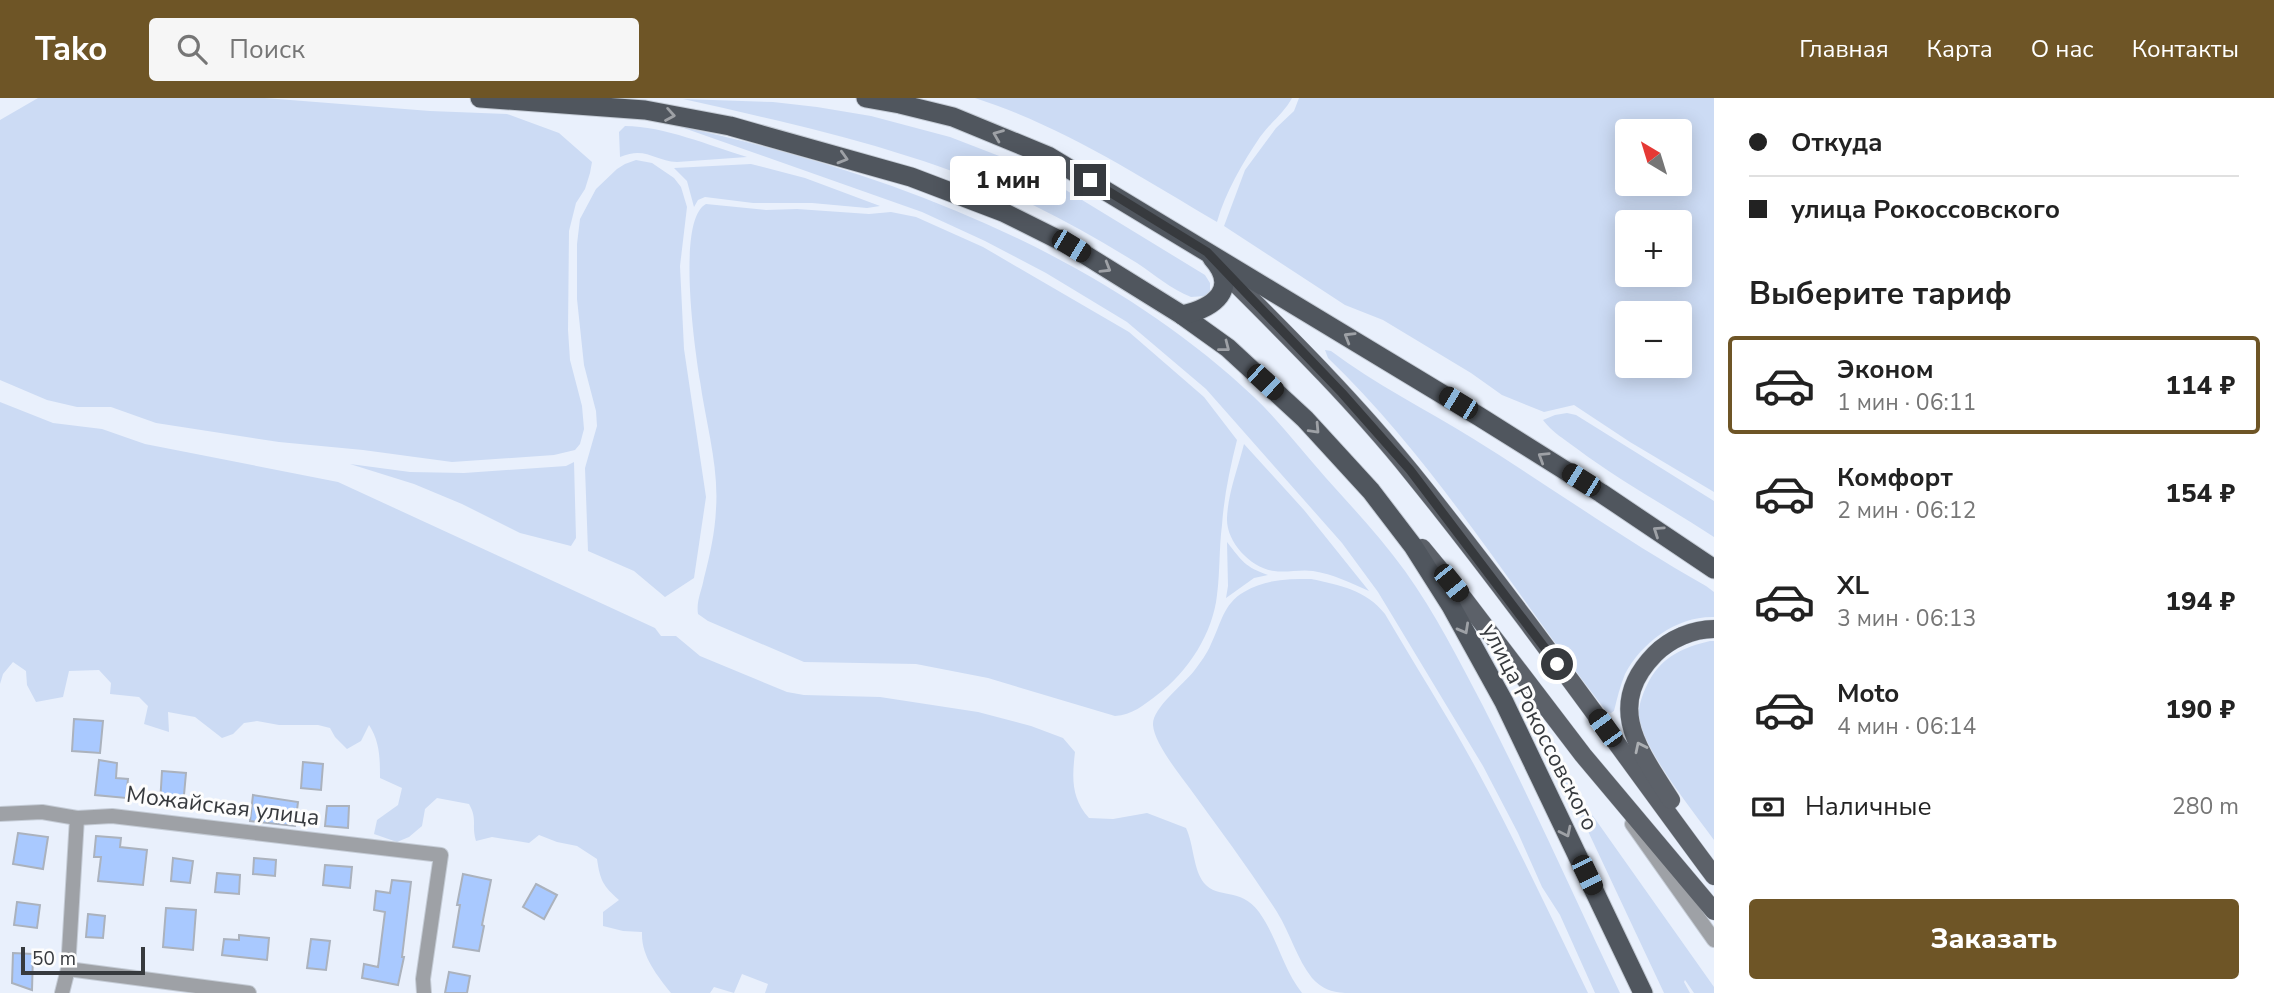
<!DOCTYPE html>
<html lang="ru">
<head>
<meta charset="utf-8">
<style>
  :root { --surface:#fff; --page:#f6f6f6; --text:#222; --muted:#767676; --line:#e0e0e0; --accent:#6e5526 }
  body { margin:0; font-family:"Nunito Sans",sans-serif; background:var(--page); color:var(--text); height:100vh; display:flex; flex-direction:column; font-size:26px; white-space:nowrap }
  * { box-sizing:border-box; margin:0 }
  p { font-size:23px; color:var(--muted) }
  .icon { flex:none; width:38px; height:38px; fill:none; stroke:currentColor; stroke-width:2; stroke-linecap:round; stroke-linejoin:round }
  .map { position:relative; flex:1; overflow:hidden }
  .side { display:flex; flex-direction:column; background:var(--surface); width:560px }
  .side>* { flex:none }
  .hud { display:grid; align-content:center; height:154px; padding:0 35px; background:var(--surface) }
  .needle { width:46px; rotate:322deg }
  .fabs { position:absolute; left:1615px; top:21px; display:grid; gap:14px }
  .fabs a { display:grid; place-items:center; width:77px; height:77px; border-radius:7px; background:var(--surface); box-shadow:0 4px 18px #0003; font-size:35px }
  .scale { position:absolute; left:21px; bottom:18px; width:124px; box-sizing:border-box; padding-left:7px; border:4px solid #373a3e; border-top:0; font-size:19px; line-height:24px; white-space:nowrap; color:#373a3e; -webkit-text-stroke:5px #fdfdfd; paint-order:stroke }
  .end { position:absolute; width:32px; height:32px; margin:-16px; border:9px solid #373a3e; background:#fff; box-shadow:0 0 0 4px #fff }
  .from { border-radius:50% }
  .bubble { position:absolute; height:49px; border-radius:7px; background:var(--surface); box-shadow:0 4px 18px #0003; font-size:23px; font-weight:800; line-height:49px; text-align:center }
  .car { position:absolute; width:21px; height:42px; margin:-21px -10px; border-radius:9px; box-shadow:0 0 5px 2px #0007; background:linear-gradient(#222 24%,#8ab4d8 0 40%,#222 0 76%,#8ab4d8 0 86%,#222 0) }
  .hud b { display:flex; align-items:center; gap:24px; height:66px; font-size:26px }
  .hud b+b { border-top:2px solid var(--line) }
  .hud i { width:18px; height:18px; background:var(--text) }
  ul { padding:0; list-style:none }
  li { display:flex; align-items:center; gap:21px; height:98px; margin:0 14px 10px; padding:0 21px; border:4px solid transparent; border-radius:7px }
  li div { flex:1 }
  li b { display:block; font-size:26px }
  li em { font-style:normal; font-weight:800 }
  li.active { border-color:var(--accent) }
  li>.icon { width:63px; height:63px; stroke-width:1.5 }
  h2 { padding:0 35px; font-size:32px; line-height:84px }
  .pay { display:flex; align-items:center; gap:18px; height:77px; padding:0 35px; font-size:26px }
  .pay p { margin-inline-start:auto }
  .cta { display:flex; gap:14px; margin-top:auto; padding:14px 35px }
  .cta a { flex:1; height:80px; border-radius:7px; background:var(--accent); color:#fff; font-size:28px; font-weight:800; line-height:80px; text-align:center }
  header { display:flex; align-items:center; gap:42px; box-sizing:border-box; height:98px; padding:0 35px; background:var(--accent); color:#fff }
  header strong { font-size:33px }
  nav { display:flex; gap:38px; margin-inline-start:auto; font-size:24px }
  .search { width:490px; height:63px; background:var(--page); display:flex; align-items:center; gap:18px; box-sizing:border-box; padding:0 24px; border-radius:7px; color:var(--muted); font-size:26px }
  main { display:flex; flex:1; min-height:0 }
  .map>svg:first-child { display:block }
</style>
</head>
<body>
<header>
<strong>Tako</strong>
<div class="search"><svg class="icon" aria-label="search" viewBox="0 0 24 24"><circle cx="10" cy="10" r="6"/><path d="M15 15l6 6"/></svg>Поиск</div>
<nav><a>Главная</a><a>Карта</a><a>О нас</a><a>Контакты</a></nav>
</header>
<main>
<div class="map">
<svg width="1714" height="895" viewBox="0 0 1714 895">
  <rect width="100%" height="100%" fill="#e9f0fc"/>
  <!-- green -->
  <g fill="#ccdbf4" fill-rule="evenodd">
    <polygon points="38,0 265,0 430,13 507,16 559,35 592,64 590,75 585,91 576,105 569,133 568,232 570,262 582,308 584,331 580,346 575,352 554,357 452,364 363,352 279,344 156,325 111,309 77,309 47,302 0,282 0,22"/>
    <path d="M975,0h317c-8,15 -22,25 -32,39 -17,25 -35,56 -43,85 -78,-46 -155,-96 -242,-124z"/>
    <path d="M1299,0h415v394l-84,-50 -56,-37 -30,7 -42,-17 -31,-22 -88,-53 -38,-15 -121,-79 21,-56 31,-42 18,-17zM1628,33h52v53h-52zM1628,124h52v53h-52zM1628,215h52v53h-52z"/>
    <path d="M683,1l90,3 44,5 54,9 79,21 78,30 177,108 5,8v8l-5,5 -14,1c-20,-8 -36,-22 -54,-34 -33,-20 -67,-40 -102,-57 -111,-54 -232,-80 -352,-107z"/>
    <path d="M625,28c39,0 85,20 122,31l-70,5c-23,-1 -31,-16 -57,-5l-1,-25z"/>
    <path d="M678,28c206,44 421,125 576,271 26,25 48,54 72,81 27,30 55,60 79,93 30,42 54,89 78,135 48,94 91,191 137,287h-25l-35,-78 -18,-28 -24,-54 -35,-67 -105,-174 -36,-49 -136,-154 -79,-67 -81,-49 -61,-32 -63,-29z"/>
    <polygon points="636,62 652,65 674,80 681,89 687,109 680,168 684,251 706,399 694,480 665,499 634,473 588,453 585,370 597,328 596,313 584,267 577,201 577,146 580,121 596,91 617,71 625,66"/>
    <polygon points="751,66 805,80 880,108 867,110 812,105 753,105 705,99 698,102 694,109 687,83 674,70"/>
    <path d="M706,106l60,6 31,-1 72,5 22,-2 25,5 67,30 146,85 75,65 33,43c-7,28 -13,56 -15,85 -3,23 -2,47 -5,70 -4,38 -29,77 -60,100 -13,10 -25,20 -42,21l-127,-38 -72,-14 -112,-2 -96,-41 -10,-7c-2,-13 4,-24 6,-36 6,-23 11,-46 12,-69 3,-43 -10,-85 -16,-128 -5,-31 -24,-161 6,-177z"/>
    <path d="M1325,252l6,1c44,33 94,58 141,87 79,49 154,103 234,148l8,6v25c-37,-1 -72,25 -89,57 -5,12 -8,25 -11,37l-3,2 -5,-2c-92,-118 -169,-248 -278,-353z"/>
    <path d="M0,304l53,21 49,6 43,15 193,38 317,146 6,8h15l24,20 87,36 17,3 76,2 98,15 53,14 32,12 12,14c-3,26 -4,46 14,66l24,1 34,-6 39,15c8,17 7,41 18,55 14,17 36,3 55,29 18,25 24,57 43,81h-537l3,-9 -26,-10 -8,19 -20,-6 -4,6h-39c-14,-18 -30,-37 -29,-61l-19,-1 -20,-5v-14l16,-12c-16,-14 -19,-20 -22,-41l-20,-13 -20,-4 -18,-7 -10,8 -37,-6 -16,4c-5,-16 2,-21 -7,-37l-32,-6 -12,11 -3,17 -13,11 -12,5 -23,-8 3,-14 21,-15 4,-17 -22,-10c0,-19 0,-36 -11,-53l-8,16 -14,8 -12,-12 -5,-9 -12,-3h-39l-22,-4 -13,2 -11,11 -11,4 -27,-21 -27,-5 1,20 -25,-8 4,-18 -9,-9 -29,-3 1,-11 -12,-13 -30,1 -6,26 -27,5 -9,-17 -1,-14 -13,-9 -10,12 -3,10z"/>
    <path d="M1567,315l9,2 138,86v36c-46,-30 -94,-56 -138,-89 -12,-9 -24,-16 -33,-28l12,-5z"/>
    <path d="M1244,346l60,66 65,81c-18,-8 -36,-17 -56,-20 -13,-2 -26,2 -39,0 -23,-3 -48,-29 -47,-53 1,-25 11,-50 17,-74z"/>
    <polygon points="574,364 576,440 571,448 520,435 462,406 414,386 350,366 410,374 464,375 566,368"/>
    <path d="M1227,444c15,19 18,25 41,33l-14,3 -28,20 2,-12z"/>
    <path d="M1311,481c29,6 55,11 74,35 31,53 64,104 93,158 39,72 74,147 110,221h-243c-14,-1 -23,-4 -33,-15 -15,-19 -22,-45 -35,-66 -27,-42 -57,-82 -86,-122 -11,-15 -37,-47 -38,-65 -1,-17 30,-40 41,-54 6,-8 13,-17 17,-27 10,-20 12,-40 33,-52 21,-13 44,-13 67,-13z"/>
    <path d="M1710,543h4v199c-20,-28 -72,-91 -75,-124 -1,-12 5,-25 10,-35 14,-25 35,-34 61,-40z"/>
    <polygon points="1563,680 1576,694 1714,889 1714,895 1694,895 1685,882 1684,884 1690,895 1664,895"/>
  </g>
  <!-- building -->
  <g fill="#a9c9ff" stroke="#abb2bd" stroke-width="2">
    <polygon points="74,621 103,623 100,655 72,653"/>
    <polygon points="99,662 117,665 116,680 128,681 126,700 95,697"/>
    <polygon points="303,664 323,666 321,692 301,690"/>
    <polygon points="162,673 186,675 183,708 160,706"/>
    <polygon points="253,697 298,704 295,728 250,723"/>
    <polygon points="327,708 349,708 348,730 325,728"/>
    <polygon points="18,735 48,739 43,771 13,766"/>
    <polygon points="96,738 121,740 120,749 147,752 143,787 98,783 101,759 94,759"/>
    <polygon points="173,760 193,763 190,785 171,783"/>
    <polygon points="254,760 276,762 275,778 253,776"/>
    <polygon points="325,767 352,769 350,790 323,787"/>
    <polygon points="217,775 240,777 239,796 215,794"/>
    <polygon points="463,776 491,782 482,827 484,828 479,853 453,849 460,807 457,807"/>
    <polygon points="392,782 411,784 402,859 404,859 398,887 362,880 364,866 378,869 385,814 374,812 376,793 390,795"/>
    <polygon points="536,786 557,797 544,821 523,809"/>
    <polygon points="17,804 40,807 37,830 14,827"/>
    <polygon points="166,810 196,812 193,852 163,849"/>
    <polygon points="88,816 105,818 103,840 86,839"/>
    <polygon points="239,837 269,840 267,862 222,857 224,841 239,842"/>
    <polygon points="311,841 330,843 326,872 307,870"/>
    <polygon points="13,855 33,856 32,892 12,885"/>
    <polygon points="449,874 470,878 467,895 445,895"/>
  </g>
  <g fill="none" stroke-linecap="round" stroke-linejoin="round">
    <defs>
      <g id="minor">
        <polyline points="0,716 42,714 77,720 112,718 441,757 423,881 424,895"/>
        <polyline points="1632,726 1714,842"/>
        <polyline points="68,871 249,895"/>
        <polyline points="62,895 68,871 77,720"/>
      </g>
      <g id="primary">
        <path d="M1222,172c65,65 131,130 189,202 106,131 203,269 303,404"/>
        <polyline points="1422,450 1464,501 1583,657 1714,813"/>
        <path d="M1671,702c-32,-50 -67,-94 -16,-146 15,-15 38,-25 59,-25"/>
      </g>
      <g id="trunk">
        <polyline points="480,0 645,12 730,28 911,79 1003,114 1071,148 1182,217 1228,250 1305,321 1371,393 1413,448 1451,508 1504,604 1643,895"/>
        <polyline points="866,0 900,6 953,19 1048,58 1480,319 1601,395 1714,471"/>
        <path d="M1182,217c32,-7 58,-26 30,-57"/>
      </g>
    </defs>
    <!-- minor casing -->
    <use href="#minor" stroke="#c5ccd6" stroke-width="16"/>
    <!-- primary casing -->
    <use href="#primary" stroke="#c5ccd6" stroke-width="19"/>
    <!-- trunk casing -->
    <use href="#trunk" stroke="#c5ccd6" stroke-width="21"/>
    <!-- minor -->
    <use href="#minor" stroke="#9ea1a6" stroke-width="14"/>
    <!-- primary -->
    <use href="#primary" stroke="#5c6169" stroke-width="18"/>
    <!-- trunk -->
    <use href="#trunk" stroke="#50565e" stroke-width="19"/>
  </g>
  <!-- one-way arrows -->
  <defs><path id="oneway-chevron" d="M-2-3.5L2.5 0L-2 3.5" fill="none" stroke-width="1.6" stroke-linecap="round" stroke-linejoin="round" transform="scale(1.75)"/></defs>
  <g stroke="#9ea1a6">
    <use href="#oneway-chevron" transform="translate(670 17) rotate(10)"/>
    <use href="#oneway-chevron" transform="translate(998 37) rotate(-158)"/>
    <use href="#oneway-chevron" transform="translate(843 60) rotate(16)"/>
    <use href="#oneway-chevron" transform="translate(1106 170) rotate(31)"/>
    <use href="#oneway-chevron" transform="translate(1349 239) rotate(-149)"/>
    <use href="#oneway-chevron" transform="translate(1225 249) rotate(38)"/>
    <use href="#oneway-chevron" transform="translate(1315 331) rotate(47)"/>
    <use href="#oneway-chevron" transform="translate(1543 359) rotate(-148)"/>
    <use href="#oneway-chevron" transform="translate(1658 433) rotate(-146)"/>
    <use href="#oneway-chevron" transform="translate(1464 531) rotate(61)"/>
    <use href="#oneway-chevron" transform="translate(1566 734) rotate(64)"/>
  </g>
  <use stroke="#acafb3" href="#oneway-chevron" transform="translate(1640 649) rotate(-116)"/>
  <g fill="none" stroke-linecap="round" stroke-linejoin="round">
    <!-- route -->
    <polyline stroke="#373a3e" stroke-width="9" points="1090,82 1207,154 1342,295 1410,372 1557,566"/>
  </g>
  <g text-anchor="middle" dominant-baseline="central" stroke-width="6" stroke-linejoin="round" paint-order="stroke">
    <!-- street labels -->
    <g font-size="23" fill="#373a3e" stroke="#fdfdfd">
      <text transform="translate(1540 629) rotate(63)">улица Рокоссовского</text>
      <text transform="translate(223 708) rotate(7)">Можайская улица</text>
    </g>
  </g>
</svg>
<div class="fabs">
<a><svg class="needle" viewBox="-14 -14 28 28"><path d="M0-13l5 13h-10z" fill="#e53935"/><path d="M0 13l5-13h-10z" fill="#767676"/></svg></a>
<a>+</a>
<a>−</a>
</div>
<div class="scale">50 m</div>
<i class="end from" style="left:1557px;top:566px"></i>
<i class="end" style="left:1090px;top:82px"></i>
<div class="bubble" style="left:950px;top:58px;width:116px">1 мин</div>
<i class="car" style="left:1071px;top:148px;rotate:121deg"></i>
<i class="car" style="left:1265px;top:284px;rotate:133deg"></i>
<i class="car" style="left:1458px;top:305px;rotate:301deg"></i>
<i class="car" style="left:1581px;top:382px;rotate:302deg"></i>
<i class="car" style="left:1451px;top:485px;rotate:141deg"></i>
<i class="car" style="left:1605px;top:630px;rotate:324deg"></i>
<i class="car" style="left:1587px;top:777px;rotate:154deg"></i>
</div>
<section class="side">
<div class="hud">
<b><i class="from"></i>Откуда</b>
<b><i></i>улица Рокоссовского</b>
</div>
<h2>Выберите тариф</h2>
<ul>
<li class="active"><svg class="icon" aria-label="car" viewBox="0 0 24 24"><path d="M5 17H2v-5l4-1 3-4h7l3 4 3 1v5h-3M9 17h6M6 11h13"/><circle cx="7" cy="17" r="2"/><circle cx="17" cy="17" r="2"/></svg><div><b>Эконом</b><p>1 мин · 06:11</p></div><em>114 ₽</em></li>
<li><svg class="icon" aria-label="car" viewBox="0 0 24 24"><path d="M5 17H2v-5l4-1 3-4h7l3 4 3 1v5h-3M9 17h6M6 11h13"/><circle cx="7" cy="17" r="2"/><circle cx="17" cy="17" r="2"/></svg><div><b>Комфорт</b><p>2 мин · 06:12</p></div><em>154 ₽</em></li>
<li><svg class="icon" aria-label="car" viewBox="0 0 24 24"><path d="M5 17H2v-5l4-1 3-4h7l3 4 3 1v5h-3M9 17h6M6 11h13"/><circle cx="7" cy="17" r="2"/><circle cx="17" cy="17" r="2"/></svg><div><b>XL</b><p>3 мин · 06:13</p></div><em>194 ₽</em></li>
<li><svg class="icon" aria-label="car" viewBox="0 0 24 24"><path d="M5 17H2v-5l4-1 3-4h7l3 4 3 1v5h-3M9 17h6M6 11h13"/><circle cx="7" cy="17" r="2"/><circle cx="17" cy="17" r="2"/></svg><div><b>Moto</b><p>4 мин · 06:14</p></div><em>190 ₽</em></li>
</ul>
<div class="pay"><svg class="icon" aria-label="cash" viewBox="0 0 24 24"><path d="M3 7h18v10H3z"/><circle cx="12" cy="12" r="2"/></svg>Наличные<p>280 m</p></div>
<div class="cta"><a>Заказать</a></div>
</section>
</main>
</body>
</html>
